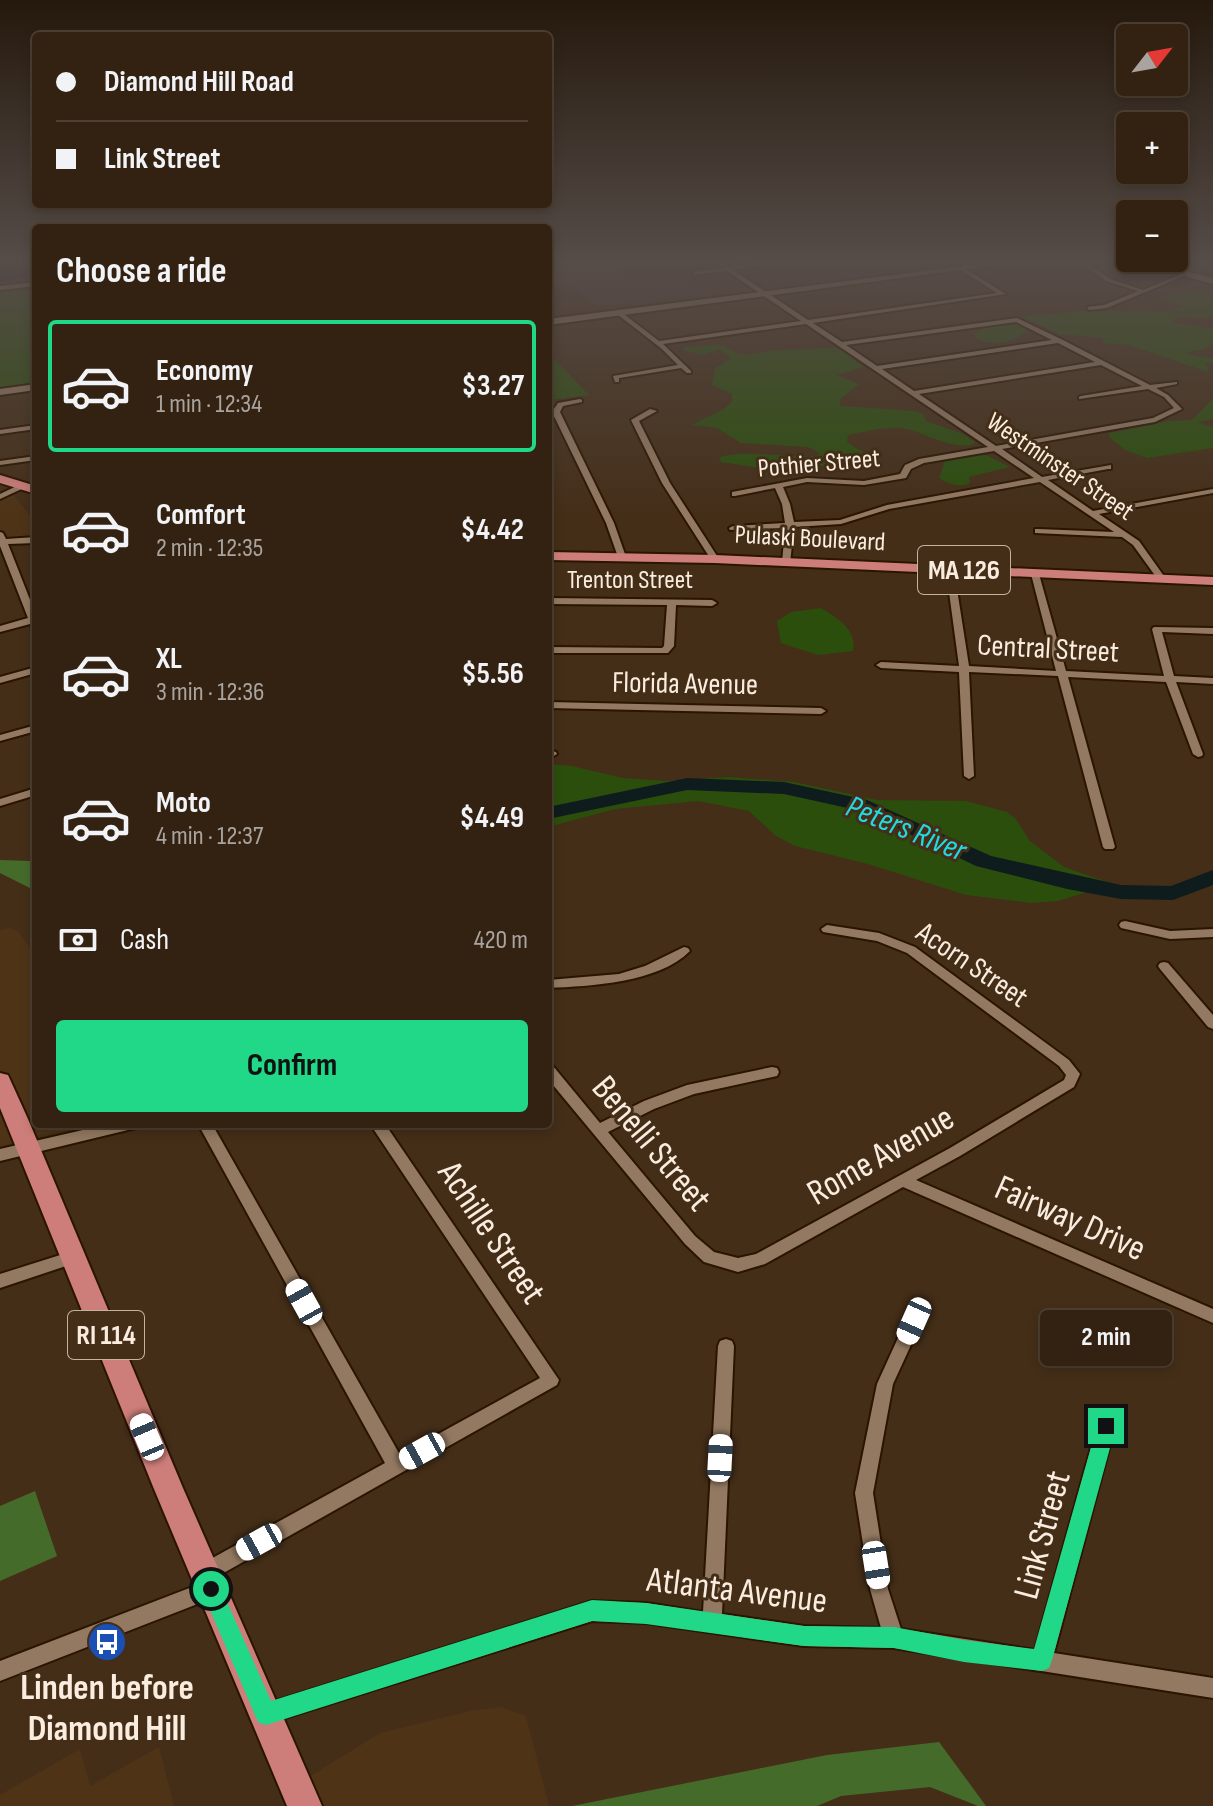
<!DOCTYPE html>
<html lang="en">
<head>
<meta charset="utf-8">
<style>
  :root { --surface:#332212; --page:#3b2a1b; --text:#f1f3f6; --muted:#a9a49f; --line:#4e3f32; --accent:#20d887 }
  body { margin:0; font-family:"Sofia Sans Condensed",sans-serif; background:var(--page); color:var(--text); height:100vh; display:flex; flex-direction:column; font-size:30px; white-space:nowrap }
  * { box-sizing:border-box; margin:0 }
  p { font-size:26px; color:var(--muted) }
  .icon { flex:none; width:44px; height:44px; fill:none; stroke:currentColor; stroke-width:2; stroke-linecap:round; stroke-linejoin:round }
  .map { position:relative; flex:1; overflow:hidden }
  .panel { position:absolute; left:32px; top:224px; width:520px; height:904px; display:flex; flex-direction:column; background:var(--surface); border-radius:8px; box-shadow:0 4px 12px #0003,0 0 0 2px var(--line) }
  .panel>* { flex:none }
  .top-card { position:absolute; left:32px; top:32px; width:520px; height:176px; border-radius:8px; box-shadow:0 4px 12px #0003,0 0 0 2px var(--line); display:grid; align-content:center; height:176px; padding:0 24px; background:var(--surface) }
  .needle { width:52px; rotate:59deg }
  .controls { position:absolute; left:1116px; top:24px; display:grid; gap:16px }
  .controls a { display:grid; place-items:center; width:72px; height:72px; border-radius:8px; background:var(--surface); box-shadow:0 4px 12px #0003,0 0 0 2px var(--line); font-size:40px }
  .end { position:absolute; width:36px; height:36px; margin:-18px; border:10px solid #20d887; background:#111; box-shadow:0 0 0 4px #111 }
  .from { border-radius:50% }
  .bubble { position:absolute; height:56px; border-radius:8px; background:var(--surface); box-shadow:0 4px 12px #0003,0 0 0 2px var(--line); font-size:26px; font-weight:700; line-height:56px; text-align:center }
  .car { position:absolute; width:24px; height:48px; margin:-24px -12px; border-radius:10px; box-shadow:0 0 6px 2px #0007; background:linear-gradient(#fff 24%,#345 0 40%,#fff 0 76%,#345 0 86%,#fff 0) }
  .top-card b { display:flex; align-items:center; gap:28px; height:76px; font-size:30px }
  .top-card b+b { border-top:2px solid var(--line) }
  .top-card i { width:20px; height:20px; background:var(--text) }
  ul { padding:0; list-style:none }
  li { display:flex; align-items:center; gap:24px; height:132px; margin:0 16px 12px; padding:0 8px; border:4px solid transparent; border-radius:8px }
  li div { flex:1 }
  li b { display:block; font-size:30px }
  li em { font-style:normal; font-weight:700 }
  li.current { border-color:var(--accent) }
  li>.icon { width:72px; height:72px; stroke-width:1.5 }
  h2 { padding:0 24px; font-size:36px; line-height:96px }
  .pay { display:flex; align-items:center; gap:20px; height:88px; padding:0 24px; font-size:30px }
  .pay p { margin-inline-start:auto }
  .cta { display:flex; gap:16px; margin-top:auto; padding:16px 24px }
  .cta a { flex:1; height:92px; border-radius:8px; background:var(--accent); color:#111; font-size:32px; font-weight:700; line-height:92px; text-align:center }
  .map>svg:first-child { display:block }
</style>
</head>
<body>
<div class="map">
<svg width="1213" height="1806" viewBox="0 0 1213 1806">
  <rect width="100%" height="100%" fill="#442e18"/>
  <!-- built -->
  <g fill="#4e3317">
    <polygon points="11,492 36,523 36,538 5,541 0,535 0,496"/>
    <polygon points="9,928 19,932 36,957 36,1124 103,1124 30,1137 0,1147 0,930"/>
    <polygon points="501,1707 526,1716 549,1806 308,1806 299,1783 380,1733 470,1711"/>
    <polygon points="159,1747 174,1806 0,1806 0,1795 80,1749 90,1786"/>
  </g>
  <!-- industrial -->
  <polygon fill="#493531" points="548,260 658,260 662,263 618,270 635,284 681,279 707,296 597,306 569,284 548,287"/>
  <!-- green -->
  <g fill="#2b4e0d">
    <polygon points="29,286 36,300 36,385 0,389 0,289"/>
    <polygon points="1213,290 1213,318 1178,317 1172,322 1213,329 1213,343 1205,349 1184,353 1213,359 1213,363 1205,363 1209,370 1205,371 1129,345 1104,343 1102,338 1060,334 1021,317 1089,310 1168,311 1184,306 1157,297"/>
    <path d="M1012,321l17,8c-16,12 -30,19 -52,10l-2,-5 12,-9z"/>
    <path d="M723,345l16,9 10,1 25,-5 60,-2 11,4 18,15 -27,8 23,9 -19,15v7l75,5 8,3 3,7 37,13 12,8 -3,3c-23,3 -41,-9 -61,-15 -21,-6 -43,2 -63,5l-1,7 20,13 -1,4 -34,9 -18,-3 -54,3 -39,-6 -2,-3 3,-3c32,-6 62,2 94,0l4,-3 -12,-6 -67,-4 -24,-15 -25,-3c12,-8 31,-12 40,-24v-7l-20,-9 3,-16 16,-11 -11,-9 -18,6 -19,-5 2,-3z"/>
    <polygon points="548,353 589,395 548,400"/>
    <polygon points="1213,399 1213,419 1197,422 1213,427 1213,448 1147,458 1125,450 1109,437 1110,433 1169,421 1192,420"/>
    <path d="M982,453l28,14 -41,10 1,6c-10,5 -22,1 -31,-5l6,-17z"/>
    <path d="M821,608c16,10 36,21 32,43l-35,4 -37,-12 -4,-22 14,-9z"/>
    <polygon points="548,764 572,766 623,778 666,781 729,777 794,782 877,800 966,801 1007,812 1016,819 1030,841 1064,867 1113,884 1117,889 1087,892 1058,901 1032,903 966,895 868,864 795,846 776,836 749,811 698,801 615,809 548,827"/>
  </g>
  <!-- forest -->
  <g fill="#456b2b">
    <polygon points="0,860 31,861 36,867 36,891 0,873"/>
    <polygon points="35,1491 57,1556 0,1581 0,1506"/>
    <polygon points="939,1742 986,1806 978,1806 930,1787 841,1796 817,1806 572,1806 827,1755"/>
  </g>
  <!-- water -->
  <polygon fill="#0e1c1d" points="0,260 36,260 36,275 0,282"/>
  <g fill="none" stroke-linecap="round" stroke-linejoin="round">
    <!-- river -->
    <polygon fill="#0e1c1d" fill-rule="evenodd" points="687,778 784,782 867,800 991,856 1121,885 1171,886 1213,870 1213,885 1173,900 1121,899 1067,889 976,866 861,811 784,794 687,790 548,819 548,807"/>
    <defs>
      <g id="street">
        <path d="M712,260h7l10,7 43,-7h14l-53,10 75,50 189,-27 -38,-24 5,-1 42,26 -193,29 29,19 175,-24 46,22 87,45 27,-3v2l-21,4 12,7 14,14 -27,13 -153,27 40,28 69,-12v4h-3l-60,11 45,31 120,-22v4l-114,21 40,27 27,38 -1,2h-6l-26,-36 -11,-8 -87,-4v-4h3l76,3 -74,-50 -151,27 -48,15 -47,3 -4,36 -4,3 -4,-3 3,-35 -55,2 -1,-2 4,-2 52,-3 -3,-19 -7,-16 -40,8h-3v-4l75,-14 57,3 36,-7 5,-9 14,-6 69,-12 -182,-123 -143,20 28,27v2h-4l-6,-5 -62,10v4h-4l-2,-6 65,-11 -16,-16 -45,-35v-2h4l38,29 142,-20 -74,-50 -34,4 2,-3 28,-4zM1016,322l36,18 -175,26 -31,-21zM1058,343l37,19 -181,29 -32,-22zM1101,365l41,21 -61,10 -2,1v2l69,-10 16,8 10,11 -21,10 -157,28 -77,-52zM994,451l40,27 -147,27 -47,15 -46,2 -4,-18 -7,-17 24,-5 57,3 42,-7 5,-9 13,-6z"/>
        <polygon points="1076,260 1083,260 1110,279 1143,290 1184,273 1189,274 1107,308 1089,310 1087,307 1104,305 1138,291 1106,281"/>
        <polygon points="36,282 36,286 0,290 0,286"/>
        <polygon points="580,399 582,400 582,402 563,406 560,412 614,523 626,557 625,559 618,557 606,523 552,412 558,403"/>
        <polygon points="650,409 657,411 639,421 670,483 719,559 718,561 712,561 662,483 631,420"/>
        <polygon points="36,425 36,429 0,434 0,430"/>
        <polygon points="36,456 36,460 0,465 0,461"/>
        <polygon points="21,484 28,486 0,499 0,494"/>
        <polygon points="0,532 3,533 6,539 36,537 36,543 8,544 36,615 36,630 33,629 30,624 0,632 0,626 28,618 0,546"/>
        <polygon points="950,567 954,570 969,666 1056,671 1031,574 1035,571 1039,574 1066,671 1164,676 1152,629 1154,627 1213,628 1213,634 1162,632 1174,676 1213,678 1213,684 1176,682 1203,754 1202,756 1198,757 1193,754 1166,682 1068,677 1115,847 1113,849 1105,849 1103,847 1058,676 969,672 974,776 969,779 964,776 959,672 881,668 876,665 881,662 959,666 946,570"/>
        <polygon points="548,598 712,600 717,603 712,606 676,605 674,646 668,653 548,653 548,647 662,648 664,646 667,605 548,604"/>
        <polygon points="36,667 36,673 0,683 0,677"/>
        <polygon points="548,702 821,708 826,711 821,714 548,708"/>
        <polygon points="36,725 36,731 0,741 0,735"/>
        <polygon points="548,750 556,752 557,754 552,757 548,756"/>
        <polygon points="36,788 36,795 0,806 0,799"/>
        <polygon points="1125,921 1170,931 1213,929 1213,937 1170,939 1121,928 1119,925 1121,922"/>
        <polygon points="827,925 879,933 915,947 1069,1060 1080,1074 1074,1087 960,1156 916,1180 1213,1309 1213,1323 903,1187 765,1264 738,1272 704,1262 685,1244 548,1079 548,1065 553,1066 600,1123 644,1101 687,1085 772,1067 777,1068 779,1072 777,1076 694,1094 654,1109 608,1132 695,1236 714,1252 738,1258 756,1254 950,1148 1064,1080 1066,1075 1059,1066 907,953 877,941 823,932 821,929"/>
        <path d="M684,947l4,1 2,3c-32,32 -99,35 -142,37v-8l71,-6 26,-8z"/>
        <polygon points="1164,962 1168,963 1213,1015 1213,1029 1208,1027 1160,969 1158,966 1160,963"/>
        <polygon points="109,1124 139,1124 137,1128 132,1129 0,1161 0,1149"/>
        <polygon points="198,1124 212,1124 400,1455 540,1378 370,1124 385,1124 559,1380 557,1385 211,1580 218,1582 220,1589 218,1596 0,1681 0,1661 205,1582 198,1580 196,1573 198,1566 385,1463"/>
        <polygon points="76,1250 81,1251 84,1256 81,1261 0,1288 0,1274"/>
        <polygon points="914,1314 920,1316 922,1321 893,1384 873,1493 888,1589 901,1629 1035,1650 1097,1426 1100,1420 1106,1418 1112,1420 1115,1426 1054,1653 1213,1678 1213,1698 894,1648 804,1646 646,1623 592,1621 266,1724 259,1721 256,1714 259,1707 266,1704 592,1601 646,1603 703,1612 718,1346 720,1341 726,1339 732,1341 734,1346 722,1614 804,1626 881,1628 870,1589 855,1493 877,1384 908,1316"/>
      </g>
      <g id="secondary">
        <polygon points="1011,260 1035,260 548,325 548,319"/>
        <polygon points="1127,260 1141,260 1213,278 1213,284"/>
        <polygon points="36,384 36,390 0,395 0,389"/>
      </g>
      <g id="primary">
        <polygon points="0,475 36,486 36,494 0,483"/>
        <polygon points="548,552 715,555 1213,577 1213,585 715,563 548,560"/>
        <polygon points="0,1073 8,1075 28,1119 183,1488 322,1806 287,1806 154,1489 0,1108"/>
      </g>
    </defs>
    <!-- street casing -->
    <use href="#street" stroke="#2a1501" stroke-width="4"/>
    <!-- secondary casing -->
    <use href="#secondary" stroke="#2a1501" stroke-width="4"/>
    <!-- primary casing -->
    <use href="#primary" stroke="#2a1501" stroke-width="4"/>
    <!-- street -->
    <use href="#street" fill="#937961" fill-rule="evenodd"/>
    <!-- secondary -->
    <use href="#secondary" fill="#937961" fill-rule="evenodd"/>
    <!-- primary -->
    <use href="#primary" fill="#cd7e7a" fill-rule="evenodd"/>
  </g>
  <!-- sky -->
  <linearGradient id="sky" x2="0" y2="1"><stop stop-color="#25190d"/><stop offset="0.51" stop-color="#564c48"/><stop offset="1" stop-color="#564c48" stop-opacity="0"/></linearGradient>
  <rect width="1213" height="513" fill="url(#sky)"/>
  <!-- route -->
  <polygon fill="#20d887" points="1106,1417 1113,1420 1116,1426 1052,1660 1049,1668 1042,1671 964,1662 894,1648 804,1646 646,1624 592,1621 266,1725 258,1722 201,1589 204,1582 211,1579 218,1582 271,1701 592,1600 646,1603 804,1626 894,1627 964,1640 1034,1649 1097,1426 1100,1420"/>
  <!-- icons -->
  <defs>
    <symbol id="bus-disc" viewBox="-11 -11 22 22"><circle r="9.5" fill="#1a4fb4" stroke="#442e18"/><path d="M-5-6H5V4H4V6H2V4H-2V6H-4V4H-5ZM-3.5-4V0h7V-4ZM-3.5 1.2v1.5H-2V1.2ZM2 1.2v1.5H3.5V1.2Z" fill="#fff"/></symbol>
  </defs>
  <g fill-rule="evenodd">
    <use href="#bus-disc" x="85" y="1620" width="44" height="44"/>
  </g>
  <g text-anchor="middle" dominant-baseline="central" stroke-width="6" stroke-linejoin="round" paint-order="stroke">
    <!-- far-street labels -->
    <g font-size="26" fill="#faecdf" stroke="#442e18">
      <text transform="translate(819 464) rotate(-5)">Pothier Street</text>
      <text transform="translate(1060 467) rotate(34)">Westminster Street</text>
      <text transform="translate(810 539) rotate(3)">Pulaski Boulevard</text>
      <text x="630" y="580">Trenton Street</text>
    </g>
    <!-- shield labels -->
    <g fill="#442e18" stroke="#c3b3a3" stroke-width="2">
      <rect x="918" y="546" width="92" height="48" rx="6"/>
      <rect x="68" y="1311" width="76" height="48" rx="6"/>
    </g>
    <g font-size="28" font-weight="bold" fill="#faecdf">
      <text x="964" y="570">MA 126</text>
      <text x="106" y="1335">RI 114</text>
    </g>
    <!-- street labels -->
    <g font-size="30" fill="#faecdf" stroke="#442e18">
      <text transform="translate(1048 649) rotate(3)">Central Street</text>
      <text transform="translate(685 684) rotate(1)">Florida Avenue</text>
      <text transform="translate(972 965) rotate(34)">Acorn Street</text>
    </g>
    <!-- water labels -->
    <g font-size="32" font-style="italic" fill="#23d9e1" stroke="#442e18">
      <text transform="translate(906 829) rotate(22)">Peters River</text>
    </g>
    <!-- near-street labels -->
    <g font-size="36" fill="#faecdf" stroke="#442e18">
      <text transform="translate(651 1144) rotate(50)">Benelli Street</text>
      <text transform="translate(881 1156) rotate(-30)">Rome Avenue</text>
      <text transform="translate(1070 1219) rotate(24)">Fairway Drive</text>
      <text transform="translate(491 1233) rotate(56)">Achille Street</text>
      <text transform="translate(1043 1535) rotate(-75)">Link Street</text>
      <text transform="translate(737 1591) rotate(7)">Atlanta Avenue</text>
    </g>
    <!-- near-poi labels -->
    <g font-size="36" font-weight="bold" fill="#faecdf" stroke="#442e18">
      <text x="107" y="1688">Linden before<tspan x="107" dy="41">Diamond Hill</tspan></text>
    </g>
  </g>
</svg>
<div class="controls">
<a><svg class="needle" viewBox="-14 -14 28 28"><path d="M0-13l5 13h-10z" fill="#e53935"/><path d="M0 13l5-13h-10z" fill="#a9a49f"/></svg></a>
<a>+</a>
<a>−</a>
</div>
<i class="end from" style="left:211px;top:1589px"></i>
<i class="end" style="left:1106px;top:1426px"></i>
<div class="bubble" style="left:1040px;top:1310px;width:132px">2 min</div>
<i class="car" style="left:304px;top:1302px;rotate:331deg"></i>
<i class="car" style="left:914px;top:1321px;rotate:204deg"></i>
<i class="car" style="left:147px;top:1437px;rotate:337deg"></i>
<i class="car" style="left:422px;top:1451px;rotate:241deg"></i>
<i class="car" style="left:720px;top:1458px;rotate:3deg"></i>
<i class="car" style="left:259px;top:1542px;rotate:241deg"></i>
<i class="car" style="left:876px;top:1565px;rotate:171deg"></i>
<div class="top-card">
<b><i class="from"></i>Diamond Hill Road</b>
<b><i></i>Link Street</b>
</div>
<section class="panel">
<h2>Choose a ride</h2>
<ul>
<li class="current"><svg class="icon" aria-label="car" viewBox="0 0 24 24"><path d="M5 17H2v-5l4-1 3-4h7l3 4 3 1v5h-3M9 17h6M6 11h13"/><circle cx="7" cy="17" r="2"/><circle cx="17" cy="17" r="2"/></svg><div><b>Economy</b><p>1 min · 12:34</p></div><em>$3.27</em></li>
<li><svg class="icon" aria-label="car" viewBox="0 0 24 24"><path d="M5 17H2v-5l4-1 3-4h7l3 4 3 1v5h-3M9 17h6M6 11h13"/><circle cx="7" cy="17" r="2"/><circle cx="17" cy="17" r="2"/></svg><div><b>Comfort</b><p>2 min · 12:35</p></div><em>$4.42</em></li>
<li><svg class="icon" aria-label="car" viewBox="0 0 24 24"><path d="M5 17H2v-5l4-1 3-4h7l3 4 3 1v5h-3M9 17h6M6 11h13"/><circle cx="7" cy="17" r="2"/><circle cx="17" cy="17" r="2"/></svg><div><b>XL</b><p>3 min · 12:36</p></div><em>$5.56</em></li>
<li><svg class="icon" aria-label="car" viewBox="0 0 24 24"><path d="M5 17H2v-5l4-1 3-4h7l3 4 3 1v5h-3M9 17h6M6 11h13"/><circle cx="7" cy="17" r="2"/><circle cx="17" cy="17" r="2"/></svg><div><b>Moto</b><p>4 min · 12:37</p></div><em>$4.49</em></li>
</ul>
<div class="pay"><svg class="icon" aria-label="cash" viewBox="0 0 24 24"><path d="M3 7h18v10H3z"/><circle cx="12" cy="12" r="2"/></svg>Cash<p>420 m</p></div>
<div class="cta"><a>Confirm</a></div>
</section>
</div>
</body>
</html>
